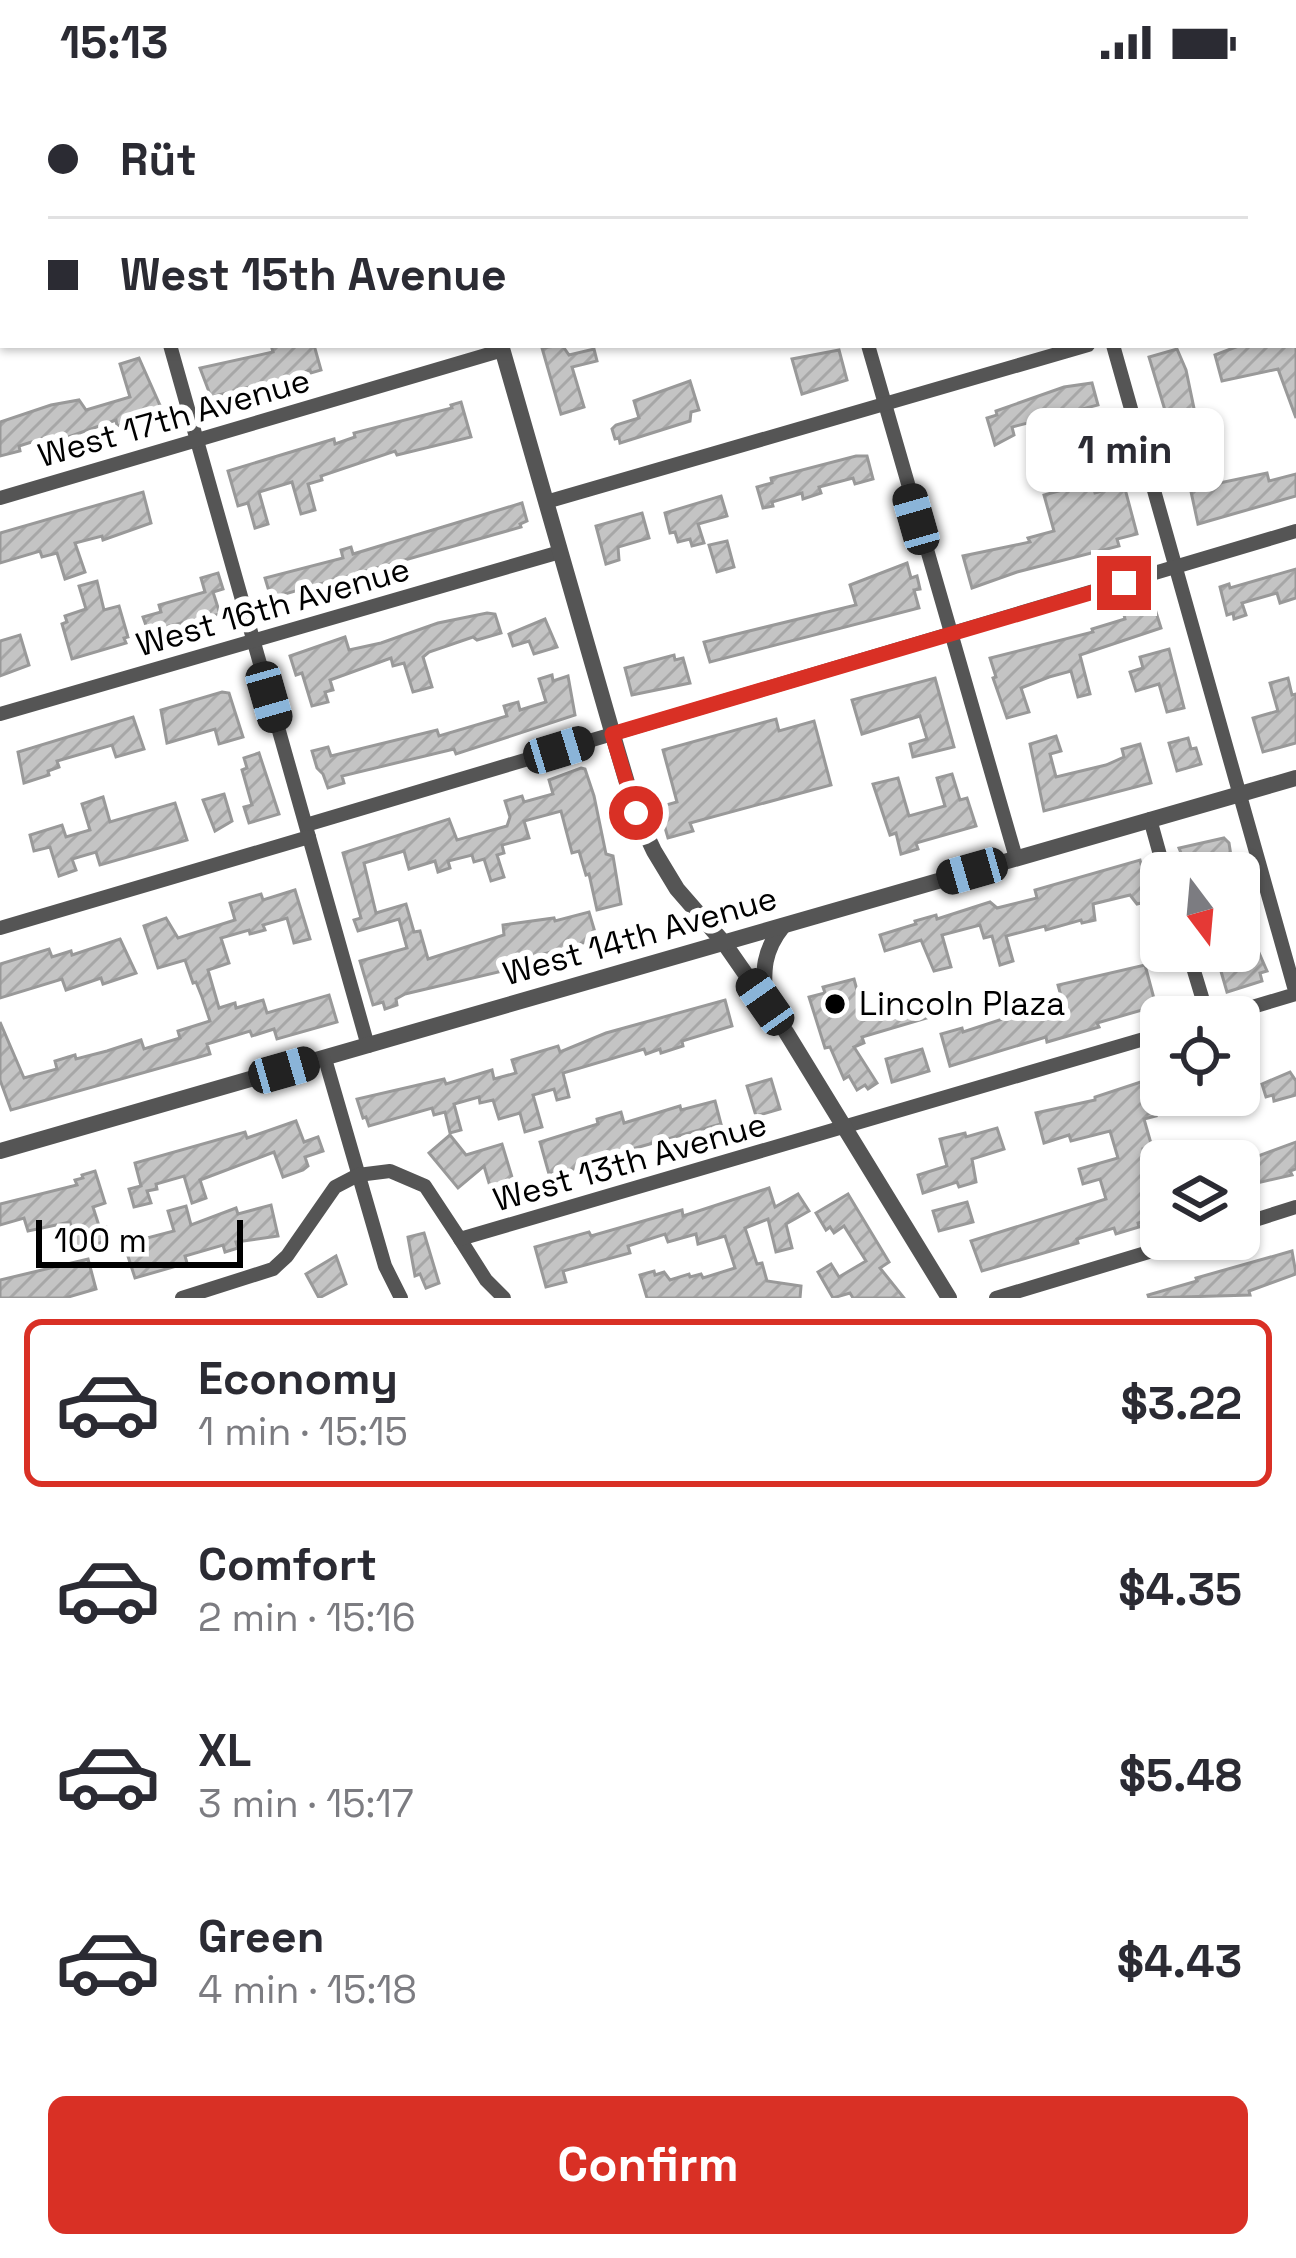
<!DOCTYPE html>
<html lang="en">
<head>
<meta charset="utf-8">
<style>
  :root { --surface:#fff; --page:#f2f2f3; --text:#2b2b33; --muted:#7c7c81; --line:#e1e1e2; --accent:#d93025 }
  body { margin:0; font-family:"Space Grotesk",sans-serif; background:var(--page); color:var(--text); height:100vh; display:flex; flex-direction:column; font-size:45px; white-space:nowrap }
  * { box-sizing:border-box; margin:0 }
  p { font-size:39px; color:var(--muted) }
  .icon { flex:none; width:66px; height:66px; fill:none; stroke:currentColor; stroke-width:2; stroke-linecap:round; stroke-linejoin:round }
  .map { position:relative; height:1214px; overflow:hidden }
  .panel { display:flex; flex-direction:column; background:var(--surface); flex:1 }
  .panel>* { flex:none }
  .hud { position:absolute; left:0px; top:0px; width:1296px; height:264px; box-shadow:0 3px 9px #0004; display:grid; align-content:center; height:264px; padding:0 48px; background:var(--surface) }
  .needle { width:78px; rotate:164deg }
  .fabs { position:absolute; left:1140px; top:768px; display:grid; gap:24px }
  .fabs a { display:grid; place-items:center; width:120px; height:120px; border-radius:18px; background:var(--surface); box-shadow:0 3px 9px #0004; font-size:60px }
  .scale { position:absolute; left:36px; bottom:30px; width:207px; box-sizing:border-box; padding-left:12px; border:6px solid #000; border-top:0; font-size:33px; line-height:42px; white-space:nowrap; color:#000; -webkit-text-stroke:9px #fff; paint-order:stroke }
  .end { position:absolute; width:54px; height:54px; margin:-27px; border:15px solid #d93025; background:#fff; box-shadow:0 0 0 6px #fff }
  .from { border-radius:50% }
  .bubble { position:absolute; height:84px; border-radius:18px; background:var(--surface); box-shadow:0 3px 9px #0004; font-size:39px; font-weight:700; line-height:84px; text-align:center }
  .car { position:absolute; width:36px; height:72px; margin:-36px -18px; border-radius:15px; box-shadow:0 0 9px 3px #0007; background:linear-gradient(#222 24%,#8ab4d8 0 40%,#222 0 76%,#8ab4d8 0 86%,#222 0) }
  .hud b { display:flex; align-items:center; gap:42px; height:114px; font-size:45px }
  .hud b+b { border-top:3px solid var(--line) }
  .hud i { width:30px; height:30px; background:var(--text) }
  ul { padding:21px 0 0; list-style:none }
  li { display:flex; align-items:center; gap:36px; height:168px; margin:0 24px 18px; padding:0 24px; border:6px solid transparent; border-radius:18px }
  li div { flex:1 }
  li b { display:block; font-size:45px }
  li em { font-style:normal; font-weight:700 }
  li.selected { border-color:var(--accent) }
  li>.icon { width:108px; height:108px; stroke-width:1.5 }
  .cta { display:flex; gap:24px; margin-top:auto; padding:24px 48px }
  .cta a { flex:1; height:138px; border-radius:18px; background:var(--accent); color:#fff; font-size:48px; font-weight:700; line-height:138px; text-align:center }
  .status { display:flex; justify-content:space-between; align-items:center; height:84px; padding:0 60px; background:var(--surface); direction:ltr }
  .status svg { height:33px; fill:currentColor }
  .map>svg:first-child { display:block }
</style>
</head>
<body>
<div class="status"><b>15:13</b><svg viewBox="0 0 49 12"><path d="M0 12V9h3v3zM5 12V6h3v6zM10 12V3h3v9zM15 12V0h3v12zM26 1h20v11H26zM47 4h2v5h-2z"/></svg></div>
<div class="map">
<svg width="1296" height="1214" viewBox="0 0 1296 1214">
  <defs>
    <pattern id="building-hatch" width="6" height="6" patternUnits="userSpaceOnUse" patternTransform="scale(3)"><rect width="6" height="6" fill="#c4c4c4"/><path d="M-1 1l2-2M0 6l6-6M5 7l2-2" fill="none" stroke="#a7a7a7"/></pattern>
  </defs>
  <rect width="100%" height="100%" fill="#fff"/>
  <!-- green -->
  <polygon fill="#dcdcdc" points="0,0 369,0 3,3 3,64"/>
  <!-- building -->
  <g fill="url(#building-hatch)" stroke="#999" stroke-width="3">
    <polygon points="271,261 314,261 321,286 311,289 310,286 273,301 272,297 211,313 200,284 273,268"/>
    <polygon points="562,261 569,271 594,265 597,277 572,283 584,323 561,330 542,264"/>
    <polygon points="1241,261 1296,261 1296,334 1278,285 1222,297 1215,271"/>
    <polygon points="1177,265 1186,286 1210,401 1267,389 1269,397 1296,390 1296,412 1198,440 1179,352 1173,353 1149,273"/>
    <polygon points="839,266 847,296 802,310 792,275"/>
    <polygon points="139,274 162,326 117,342 116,336 43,362 41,355 19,362 20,367 0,372 0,338 51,321 79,316 86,326 130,313 120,280"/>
    <polygon points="690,297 699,326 691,328 690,337 620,359 619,354 615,355 612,345 616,341 639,334 634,317"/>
    <polygon points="1092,299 1098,321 1012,343 1014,351 995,361 987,334 997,331 996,327 1064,303"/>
    <polygon points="461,318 471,353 397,371 395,367 321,392 322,396 308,400 315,426 301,430 292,398 259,408 268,440 255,444 248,419 238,422 228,387 334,355 335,360 355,353 354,349 452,324 451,321"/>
    <polygon points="1105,343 1110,362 1084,369 1079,349"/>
    <polygon points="856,372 867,372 873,395 855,400 853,394 819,403 821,409 803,415 802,409 772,418 773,422 763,424 757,403 772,399 771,394"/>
    <polygon points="1091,394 1095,409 1124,401 1137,450 1117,455 1119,462 1017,488 972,504 963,472 1030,458 1028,454 1054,447 1044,411 1077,402 1076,398"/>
    <polygon points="143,408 151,439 103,456 102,452 75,459 85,488 65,495 57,469 42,473 40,467 0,479 0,449"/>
    <polygon points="721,412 727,432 698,440 704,459 692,462 690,455 678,458 675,448 670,449 665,429"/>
    <polygon points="522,419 527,437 520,440 521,443 271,514 265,494 343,474 341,466 351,463 353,470"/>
    <polygon points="642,429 649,454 618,463 619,476 606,480 596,442"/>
    <polygon points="727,457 734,483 717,488 709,461"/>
    <polygon points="907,479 911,494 917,492 920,505 914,506 919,524 710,578 704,558 856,521 850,501"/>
    <polygon points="1296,485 1296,514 1280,519 1277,509 1242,519 1246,531 1234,535 1233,529 1227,531 1220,503 1229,500 1230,504"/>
    <polygon points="218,489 223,505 213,508 220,530 148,547 143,533 161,528 159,521 205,508 201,494"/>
    <polygon points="97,497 104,526 119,522 128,553 124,554 126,559 72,575 62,540 67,538 65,532 86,525 79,502"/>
    <polygon points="1155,525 1161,544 1080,571 1090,610 1078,613 1071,587 1049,593 1021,604 1029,628 1007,634 993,594 996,593 990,574 1093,548 1092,545 1125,535 1124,531"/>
    <polygon points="487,529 495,530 501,549 477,556 473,553 429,568 423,573 432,603 413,608 404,579 393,582 391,574 330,596 333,606 325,608 328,618 312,622 302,589 296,591 290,572 345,553 349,566 381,559 438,539"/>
    <polygon points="545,535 557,563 534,570 529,557 513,562 509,550"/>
    <polygon points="20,551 29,581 0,592 0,557"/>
    <polygon points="1169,565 1184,624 1167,628 1159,600 1136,607 1130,588 1143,584 1140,573"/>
    <polygon points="674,571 675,576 683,574 690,599 632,611 625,584"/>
    <polygon points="552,591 553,597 568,592 575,631 456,670 454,665 342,692 344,699 328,704 323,690 317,684 312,667 328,663 331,672 437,646 439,652 507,632 504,622 518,618 520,626 546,618 539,595"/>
    <polygon points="935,594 954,663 913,673 910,660 927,655 920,632 862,650 852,616"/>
    <polygon points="1288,594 1292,611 1296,610 1296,659 1263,668 1253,634 1278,627 1270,599"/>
    <polygon points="222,608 229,609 243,653 219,660 215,645 167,659 161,626"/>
    <polygon points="133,633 144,665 116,673 112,661 57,677 59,683 48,687 49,691 24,699 18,668"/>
    <polygon points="776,635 779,647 814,637 831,701 690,739 693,747 668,754 659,723 677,718 663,666"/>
    <polygon points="1056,652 1061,667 1050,670 1056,693 1106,681 1124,673 1122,665 1140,660 1151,699 1044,727 1030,660"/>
    <polygon points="1188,654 1191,665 1196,664 1201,680 1177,687 1169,659"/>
    <polygon points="259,669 279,730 249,739 244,723 252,721 242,686 247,684 244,674"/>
    <polygon points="581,684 585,685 594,712 606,770 613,772 621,820 597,826 589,790 586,791 579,767 572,769 561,727 524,737 529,754 502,761 504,769 497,771 504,793 491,797 484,775 474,778 472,771 448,777 450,784 438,788 435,777 409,785 404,767 364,779 376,829 406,820 414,848 420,847 428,875 504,851 503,841 554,834 555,837 589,828 597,855 530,874 522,878 524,882 405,910 396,915 397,921 385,925 383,918 373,921 360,877 407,864 399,835 358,847 354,836 361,834 343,769 449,735 457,756 507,742 510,733 505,717 522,712 524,718 553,710 549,696"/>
    <polygon points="952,690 960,716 967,714 976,742 916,759 918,765 901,770 896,749 890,751 873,700 898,694 909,732 945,722 937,694"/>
    <polygon points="224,710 232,737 215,747 203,716"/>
    <polygon points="103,713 110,738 175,719 187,756 100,781 96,768 72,775 76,786 59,792 50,763 34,767 30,751 62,741 66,753 90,746 82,720"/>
    <polygon points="1224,754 1229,759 1233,785 1189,789 1179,764"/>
    <polygon points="1140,776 1150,817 1137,820 1130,811 1093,820 1095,836 1082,839 1081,836 1046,846 1045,842 1006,852 1013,877 1000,881 992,852 984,854 980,841 942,851 951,883 934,887 921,856 885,867 880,851 916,840 915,837 936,831 937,835 990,818 997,824 1037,814 1035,806"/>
    <polygon points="295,806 310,855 294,859 287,834 263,841 265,846 250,850 249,846 221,854 229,879 208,886 219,924 235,919 236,924 263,916 267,929 329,911 337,938 277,955 274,945 252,952 250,947 207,960 210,970 11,1026 0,996 0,938 24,994 57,985 55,977 75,971 76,975 107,967 141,956 144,965 180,954 178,947 210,937 202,913 196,898 193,899 185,876 158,884 144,842 166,834 178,854 235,836 230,819 261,810 263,816"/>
    <polygon points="1239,840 1243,840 1249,864 1256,862 1267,887 1260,889 1262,897 1227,908 1218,877 1240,871"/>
    <polygon points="120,855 136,889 103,900 101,894 66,906 62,895 0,914 0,880 49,865 52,873 71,867 72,871"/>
    <polygon points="1145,881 1156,922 1097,939 1099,943 1047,958 1046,953 950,982 941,950 962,944 963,948 1030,926 1032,932 1064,923 1058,901"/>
    <polygon points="854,895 865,936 926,920 930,933 862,953 864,959 854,963 877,999 868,1005 865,1001 857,1006 849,992 844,995 830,963 825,964 809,913 825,909 823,903"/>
    <polygon points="725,916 732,942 682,957 683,962 661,969 660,965 646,970 644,965 563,989 569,1013 557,1016 554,1005 533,1011 542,1043 525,1048 520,1029 499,1035 493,1016 480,1019 479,1013 454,1020 461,1046 450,1049 445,1028 434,1031 432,1024 369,1042 366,1033 363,1034 357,1015 444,995 446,1000 492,986 494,995 516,989 512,976 558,962 560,968 606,949"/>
    <polygon points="922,965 929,987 892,998 886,975"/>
    <polygon points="1290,988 1296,997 1296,1011 1274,1017 1273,1011 1266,1013 1262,1000"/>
    <polygon points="771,995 780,1025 756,1032 747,1002"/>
    <polygon points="1144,997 1156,1032 1144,1035 1152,1063 1143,1065 1151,1097 1161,1094 1161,1132 1138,1139 1139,1143 1116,1150 1114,1144 1077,1155 1078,1159 982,1187 971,1157 1106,1115 1100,1095 1083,1100 1079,1085 1118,1074 1110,1047 1071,1057 1069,1051 1044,1059 1036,1029 1095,1016 1095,1013"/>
    <polygon points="715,1017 721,1040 632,1065 603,1076 604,1079 549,1090 540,1058 598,1040 597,1035 621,1028 624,1039 680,1022 681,1026"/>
    <polygon points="296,1037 304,1058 318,1053 323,1067 305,1073 308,1082 303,1086 283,1093 274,1068 200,1096 206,1114 192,1119 184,1092 156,1100 157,1105 147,1107 151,1119 134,1123 129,1105 141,1102 135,1079 245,1048 247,1054"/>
    <polygon points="997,1044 1004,1065 972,1075 976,1098 959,1103 957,1098 923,1109 918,1091 947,1082 940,1055 965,1049 966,1053"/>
    <polygon points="450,1051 466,1071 502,1060 515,1103 492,1109 484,1082 458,1104 429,1069"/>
    <polygon points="1296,1058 1296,1085 1290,1087 1292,1091 1239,1103 1239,1079"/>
    <polygon points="95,1087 105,1119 93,1123 100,1145 106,1143 110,1155 77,1168 70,1138 28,1147 24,1134 0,1141 0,1120 77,1101 75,1096 83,1094 82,1091"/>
    <polygon points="769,1104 775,1123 798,1110 809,1127 786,1140 792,1164 776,1168 768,1135 745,1144 757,1180 762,1179 767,1197 801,1202 800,1214 647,1214 640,1191 654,1187 655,1191 664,1188 670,1196 689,1190 690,1193 701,1190 703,1194 735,1184 725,1152 698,1160 696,1150 668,1158 665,1150 628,1162 630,1169 563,1187 566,1198 546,1203 535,1163 589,1148 591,1152 682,1126 683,1132"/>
    <polygon points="848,1110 889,1178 880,1184 904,1214 853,1214 850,1209 833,1214 818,1188 831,1180 839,1193 866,1177 844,1142 834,1149 830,1143 826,1146 816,1129"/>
    <polygon points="967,1118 973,1138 939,1147 933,1127"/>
    <polygon points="271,1121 278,1152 236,1158 238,1164 225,1168 223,1161 185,1172 187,1179 135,1194 124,1160 174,1147 168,1127 186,1122 191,1141 236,1124 238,1130"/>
    <polygon points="424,1149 439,1199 426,1204 420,1190 415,1192 408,1153"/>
    <polygon points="1292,1167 1296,1190 1249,1207 1250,1211 1149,1214 1148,1211 1197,1197 1196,1194"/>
    <polygon points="336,1172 346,1200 319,1214 306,1190"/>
    <polygon points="88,1175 96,1205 65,1214 0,1214 0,1196"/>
  </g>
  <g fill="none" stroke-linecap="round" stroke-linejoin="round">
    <!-- minor -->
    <g stroke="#555" stroke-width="14">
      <polyline points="795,0 796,3"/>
      <polyline points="1038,0 1039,3"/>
      <polyline points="1279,0 1280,3"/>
      <polyline points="374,3 375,0"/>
      <polyline points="710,3 721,0"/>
      <polyline points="1141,3 1151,0"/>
      <polyline points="1293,50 1296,60"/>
      <polyline points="0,70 3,70"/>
      <polyline points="1293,200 1296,200"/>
      <polyline points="0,206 3,205"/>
      <polyline points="170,261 368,962"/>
      <polyline points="868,261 1016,774"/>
      <polyline points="1113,261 1296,910 1219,933"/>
      <polyline points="0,414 503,266"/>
      <polyline points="546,418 1088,261"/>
      <polyline points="0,630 560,468"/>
      <polyline points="1150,735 1165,789"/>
      <polyline points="306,741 1296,447"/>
      <polyline points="0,844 309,753"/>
      <polyline points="1188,867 1208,933"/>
      <polyline points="325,975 385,1182 401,1214"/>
      <polyline points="1239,1141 1296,1123"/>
      <polyline points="460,1155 486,1196 504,1214"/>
      <polyline points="182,1214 273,1185 287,1172 335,1103 358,1091 390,1087 425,1102 460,1155 1161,950"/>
      <polyline points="996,1214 1192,1155"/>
    </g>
    <!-- tertiary -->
    <g stroke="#555" stroke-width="16">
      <polyline points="523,3 524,0"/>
      <polyline points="501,261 617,665 636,729 654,767 677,805 724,859 786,948 949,1214"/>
      <path d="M765,917c-2,-31 -2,-50 18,-75"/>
      <polyline points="0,1067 1296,694"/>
    </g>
  </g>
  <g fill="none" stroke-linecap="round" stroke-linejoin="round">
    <!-- route -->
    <polyline stroke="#d93025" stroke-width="15" points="636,729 612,650 1124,499"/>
  </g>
  <!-- markers -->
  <circle fill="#000" stroke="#fff" stroke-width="4.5" cx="835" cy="920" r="12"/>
  <g text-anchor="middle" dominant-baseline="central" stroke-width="12" stroke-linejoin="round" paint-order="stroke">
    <!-- street labels -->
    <g font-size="33" fill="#000" stroke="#fff">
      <text transform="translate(174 334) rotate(-16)">West 17th Avenue</text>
      <text transform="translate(273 523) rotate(-16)">West 16th Avenue</text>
      <text transform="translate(640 852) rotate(-16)">West 14th Avenue</text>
      <text transform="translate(630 1078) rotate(-16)">West 13th Avenue</text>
    </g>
    <!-- poi labels -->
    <g font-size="33" fill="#000" stroke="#fff" text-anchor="start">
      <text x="859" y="920">Lincoln Plaza</text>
    </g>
  </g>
</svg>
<div class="fabs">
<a><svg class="needle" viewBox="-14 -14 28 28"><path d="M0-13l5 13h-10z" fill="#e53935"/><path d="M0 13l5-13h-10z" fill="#7c7c81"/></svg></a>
<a><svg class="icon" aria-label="locate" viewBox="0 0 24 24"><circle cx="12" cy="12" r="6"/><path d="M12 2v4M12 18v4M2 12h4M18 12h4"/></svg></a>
<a><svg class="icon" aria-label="layers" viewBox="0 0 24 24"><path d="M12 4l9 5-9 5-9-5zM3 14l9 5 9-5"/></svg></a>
</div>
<div class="scale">100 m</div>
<i class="end from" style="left:636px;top:729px"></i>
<i class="end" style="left:1124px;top:499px"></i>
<div class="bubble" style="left:1026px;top:324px;width:198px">1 min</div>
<i class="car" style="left:916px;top:435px;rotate:344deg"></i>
<i class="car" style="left:269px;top:613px;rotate:164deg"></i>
<i class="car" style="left:559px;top:666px;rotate:73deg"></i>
<i class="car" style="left:972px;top:787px;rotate:254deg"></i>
<i class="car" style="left:765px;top:918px;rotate:325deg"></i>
<i class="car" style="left:284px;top:986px;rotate:74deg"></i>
<div class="hud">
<b><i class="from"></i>Rüt</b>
<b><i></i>West 15th Avenue</b>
</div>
</div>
<section class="panel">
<ul>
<li class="selected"><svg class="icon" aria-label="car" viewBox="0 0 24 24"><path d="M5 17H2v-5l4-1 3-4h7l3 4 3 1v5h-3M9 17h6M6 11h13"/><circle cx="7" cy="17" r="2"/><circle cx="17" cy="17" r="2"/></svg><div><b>Economy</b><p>1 min · 15:15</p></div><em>$3.22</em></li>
<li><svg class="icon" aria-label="car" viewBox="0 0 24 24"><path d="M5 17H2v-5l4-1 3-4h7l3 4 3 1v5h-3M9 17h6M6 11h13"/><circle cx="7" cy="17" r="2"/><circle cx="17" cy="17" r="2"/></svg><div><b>Comfort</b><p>2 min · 15:16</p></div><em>$4.35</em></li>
<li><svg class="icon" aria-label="car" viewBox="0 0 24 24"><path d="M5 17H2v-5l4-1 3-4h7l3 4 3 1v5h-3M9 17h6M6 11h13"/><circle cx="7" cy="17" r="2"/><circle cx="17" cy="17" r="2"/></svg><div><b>XL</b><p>3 min · 15:17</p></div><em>$5.48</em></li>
<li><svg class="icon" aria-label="car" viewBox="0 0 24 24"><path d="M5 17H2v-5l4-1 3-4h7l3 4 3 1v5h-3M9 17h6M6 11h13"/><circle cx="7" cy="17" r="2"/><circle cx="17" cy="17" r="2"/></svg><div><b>Green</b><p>4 min · 15:18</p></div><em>$4.43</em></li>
</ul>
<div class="cta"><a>Confirm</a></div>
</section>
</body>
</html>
